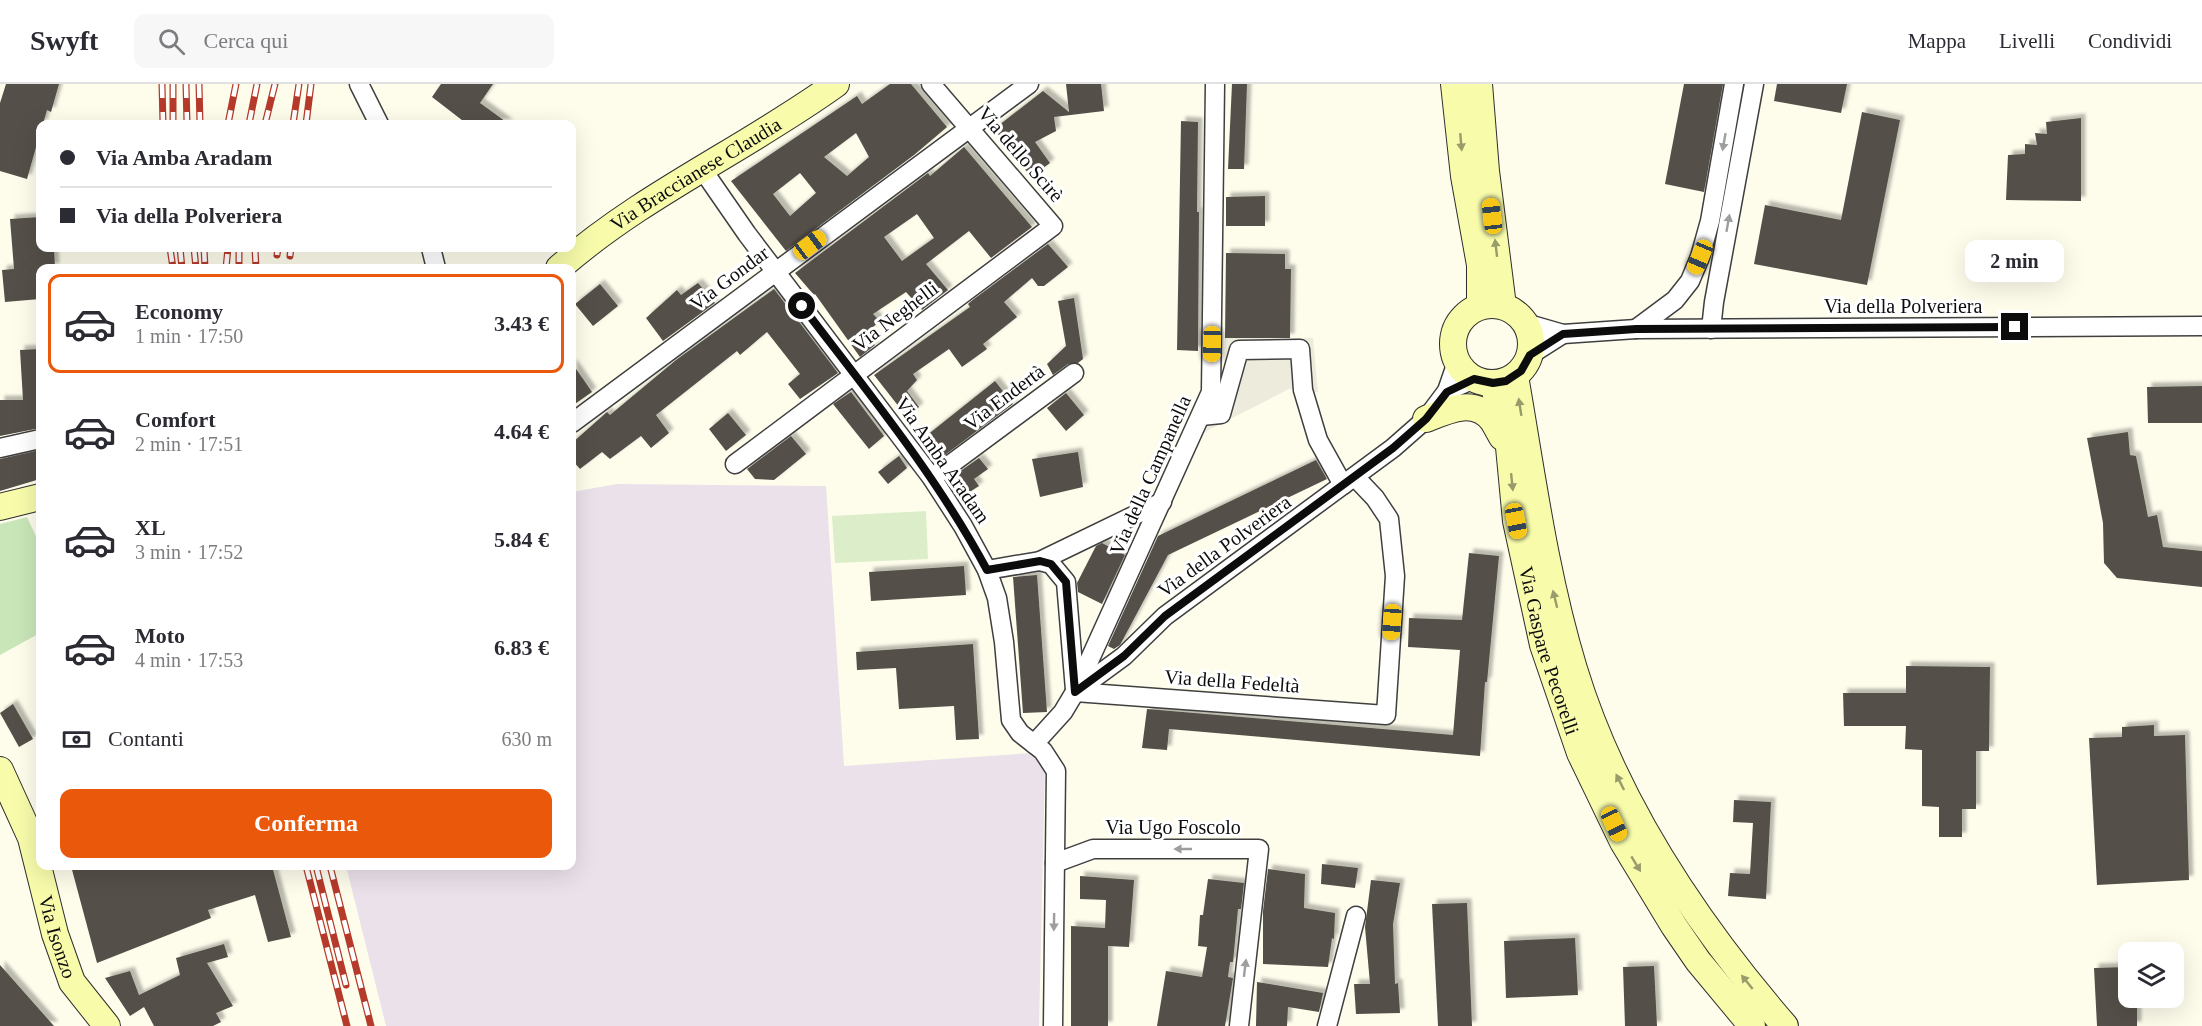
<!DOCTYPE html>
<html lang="it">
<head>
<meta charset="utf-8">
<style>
  :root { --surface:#fff; --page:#f7f7f7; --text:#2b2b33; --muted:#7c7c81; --line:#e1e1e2; --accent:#ea580c }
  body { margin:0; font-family:Georgia,serif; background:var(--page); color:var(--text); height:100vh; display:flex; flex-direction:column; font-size:22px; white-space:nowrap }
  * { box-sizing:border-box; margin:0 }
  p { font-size:20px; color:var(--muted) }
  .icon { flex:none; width:33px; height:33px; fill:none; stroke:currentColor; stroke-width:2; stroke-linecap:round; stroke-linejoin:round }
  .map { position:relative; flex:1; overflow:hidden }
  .details { position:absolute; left:36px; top:180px; width:540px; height:606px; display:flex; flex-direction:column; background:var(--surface); border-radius:12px; box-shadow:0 6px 24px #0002 }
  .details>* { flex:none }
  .hud { position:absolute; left:36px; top:36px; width:540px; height:132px; border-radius:12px; box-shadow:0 6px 24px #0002; display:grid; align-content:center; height:132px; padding:0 24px; background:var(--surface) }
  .buttons { position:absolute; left:2118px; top:858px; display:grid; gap:12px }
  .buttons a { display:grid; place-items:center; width:66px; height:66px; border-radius:12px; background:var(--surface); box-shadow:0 6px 24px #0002; font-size:30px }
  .end { position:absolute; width:27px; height:27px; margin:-14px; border:8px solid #0c0c0c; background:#fff; box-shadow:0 0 0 3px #fff }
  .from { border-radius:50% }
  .bubble { position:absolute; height:42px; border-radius:12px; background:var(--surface); box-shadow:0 6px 24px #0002; font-size:20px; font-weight:600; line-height:42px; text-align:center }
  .car { position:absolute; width:18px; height:36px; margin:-18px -9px; border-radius:8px; box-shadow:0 0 4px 2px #0007; background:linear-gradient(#f5c518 24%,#345 0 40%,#f5c518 0 76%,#345 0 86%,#f5c518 0) }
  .hud b { display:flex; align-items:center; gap:21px; height:57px; font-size:22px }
  .hud b+b { border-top:2px solid var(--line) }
  .hud i { width:15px; height:15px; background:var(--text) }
  ul { padding:10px 0 0; list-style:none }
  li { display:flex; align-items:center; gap:18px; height:99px; margin:0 12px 9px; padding:0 12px; border:3px solid transparent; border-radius:12px }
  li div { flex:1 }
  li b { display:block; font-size:22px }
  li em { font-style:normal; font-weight:600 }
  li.active { border-color:var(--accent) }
  li>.icon { width:54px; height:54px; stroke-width:1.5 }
  .pay { display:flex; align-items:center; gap:15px; height:66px; padding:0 24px; font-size:22px }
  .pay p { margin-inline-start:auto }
  .button { display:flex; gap:12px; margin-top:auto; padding:12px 24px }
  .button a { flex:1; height:69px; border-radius:12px; background:var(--accent); color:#fff; font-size:24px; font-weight:600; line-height:69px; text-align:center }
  header { display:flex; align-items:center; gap:36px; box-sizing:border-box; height:84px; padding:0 30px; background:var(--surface); border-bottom:2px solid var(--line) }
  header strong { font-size:28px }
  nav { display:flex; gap:33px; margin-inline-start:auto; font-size:21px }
  .search { width:420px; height:54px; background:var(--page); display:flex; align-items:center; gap:15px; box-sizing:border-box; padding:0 21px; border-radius:12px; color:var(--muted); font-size:22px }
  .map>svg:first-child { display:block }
</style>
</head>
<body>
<header>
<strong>Swyft</strong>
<div class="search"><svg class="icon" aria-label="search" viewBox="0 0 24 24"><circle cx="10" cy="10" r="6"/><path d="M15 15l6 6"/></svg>Cerca qui</div>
<nav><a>Mappa</a><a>Livelli</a><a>Condividi</a></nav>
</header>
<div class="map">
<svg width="2202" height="942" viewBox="0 0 2202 942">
  <defs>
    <filter id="shadow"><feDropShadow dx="4.5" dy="-4.5" stdDeviation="1.5" flood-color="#0004"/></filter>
  </defs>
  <rect width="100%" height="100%" fill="#fefdec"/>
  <!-- industrial -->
  <polygon fill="#ebe1ea" points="617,400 826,402 844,682 1032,669 1036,671 1045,683 1039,942 386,942 346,782 572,782 572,408"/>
  <!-- green -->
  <polygon fill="#c9e6b8" points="27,433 40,461 40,549 0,571 0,440"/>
  <!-- pitch -->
  <polygon fill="#dceec9" points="926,427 928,475 835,479 832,432"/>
  <!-- plaza -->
  <polygon fill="#edebdc" points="1225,254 1313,254 1318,308 1289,305 1203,349 1223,306"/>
  <!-- building -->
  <g fill="#544f49" fill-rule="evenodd" filter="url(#shadow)">
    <polygon points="6,0 59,0 51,28 47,26 43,40 40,40 40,49 27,95 0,87 0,19"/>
    <polygon points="441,0 493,0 480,19 509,40 467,40 432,13"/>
    <path d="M890,0h21l36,43 -33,28 -128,96 -55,-70 126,-85 5,8zM856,49l13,24 -22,19 -23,-19zM800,89l16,20 -26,23 -17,-22z"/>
    <polygon points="1066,0 1101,0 1104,27 1054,33 1056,47 1035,58 1050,79 1031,93 994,45 1043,7 1069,28"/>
    <polygon points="1232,0 1247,0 1244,85 1228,85"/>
    <polygon points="1684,0 1723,0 1704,108 1665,100"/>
    <polygon points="1777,0 1847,0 1841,29 1774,17"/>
    <polygon points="1862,28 1900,36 1867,201 1754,180 1765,121 1841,136"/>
    <polygon points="2081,34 2081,117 2006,116 2008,71 2025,70 2025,60 2037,61 2035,49 2047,50 2046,38"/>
    <polygon points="1181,37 1198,38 1197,128 1199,128 1198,267 1177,266"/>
    <path d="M964,63l68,80 -41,31 -22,-27 -43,33 22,26 -26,20 -16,-18 -33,22 7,7 -15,13 10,11 -15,12 -45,-63 -1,1 -19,-22 133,-100 2,3zM917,130l17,24 -32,23 -18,-24z"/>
    <polygon points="1265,112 1265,142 1226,142 1226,113"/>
    <polygon points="40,133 40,164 54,164 55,184 40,184 40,215 5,218 2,186 14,185 10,135"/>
    <polygon points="1048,160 1068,183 1044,202 1038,202 1032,194 1004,218 1017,233 983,260 987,265 962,283 949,265 913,290 917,296 907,307 919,323 907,333 874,291 970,223 968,220 970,218"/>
    <polygon points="1226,169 1285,170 1285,185 1291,185 1290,254 1225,254"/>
    <polygon points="698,199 715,219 663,257 646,234 677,206 681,211"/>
    <polygon points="600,200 618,222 593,242 575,220"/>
    <polygon points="774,205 838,289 800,315 788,300 800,290 767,248 740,271 737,267 656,331 669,349 651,364 641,352 610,375 602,368 580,385 572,376 572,359 607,328 610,331 676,276"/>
    <polygon points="1074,214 1083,275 1078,279 1068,280 1053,291 1047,280 1066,262 1058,217"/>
    <polygon points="40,265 40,344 0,352 0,316 23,316 20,266"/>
    <polygon points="572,279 592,308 572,322"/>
    <polygon points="995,297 1013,320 937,377 921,356"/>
    <polygon points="2202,302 2202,339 2148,339 2147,303"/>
    <polygon points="851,308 884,352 869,365 833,320"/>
    <polygon points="1066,309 1084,331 1066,347 1047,324"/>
    <polygon points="728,329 746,351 726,367 709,345"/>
    <polygon points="2128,348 2130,371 2136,372 2148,433 2157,431 2163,463 2202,467 2202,503 2117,494 2104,479 2103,439 2087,354"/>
    <polygon points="791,352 806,370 774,396 755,395 747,385"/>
    <polygon points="40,366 40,395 0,407 0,375"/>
    <polygon points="1078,368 1083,403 1040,413 1032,375"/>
    <polygon points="899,372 907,384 888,400 878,388"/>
    <polygon points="979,374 988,385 974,395 979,402 965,411 952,393"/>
    <polygon points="1316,376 1327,395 1168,471 1120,561 1114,565 1108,562 1158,452"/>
    <polygon points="1102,459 1125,471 1102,520 1078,508 1077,499 1096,462"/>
    <polygon points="1469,469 1499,472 1487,598 1485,598 1480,672 1169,645 1167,666 1142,664 1147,625 1453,651 1460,566 1408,563 1409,534 1462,536"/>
    <polygon points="964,482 966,511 871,517 869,488"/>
    <polygon points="1037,491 1047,628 1023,629 1013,493"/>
    <polygon points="973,560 979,655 956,656 954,622 899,625 896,584 857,586 856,568"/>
    <polygon points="1906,582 1990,583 1989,667 1976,667 1976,725 1962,725 1962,753 1939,753 1939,723 1922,722 1922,666 1905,665 1906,642 1844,642 1843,609 1906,609"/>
    <polygon points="13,620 33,655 19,663 0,629"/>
    <polygon points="2154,641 2154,652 2185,651 2189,796 2097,801 2089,654 2122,653 2122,643"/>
    <polygon points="1734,716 1771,718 1766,815 1728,812 1730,789 1750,790 1753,739 1733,738"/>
    <polygon points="1322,780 1358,784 1355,804 1321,800"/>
    <polygon points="71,782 272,782 291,853 268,858 255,811 208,826 211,834 97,879"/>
    <polygon points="1268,785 1305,790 1304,824 1335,829 1334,855 1332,854 1328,883 1263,880 1263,827"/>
    <polygon points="1080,792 1134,796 1129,863 1108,862 1108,942 1071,942 1071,842 1105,844 1106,816 1080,815"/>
    <polygon points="1208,795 1244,799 1241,825 1238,825 1233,878 1230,878 1228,893 1233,894 1225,942 1157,942 1166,887 1202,893 1207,863 1198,862 1200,831 1203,831"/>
    <polygon points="1371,796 1400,799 1393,840 1395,900 1398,899 1400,929 1356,930 1354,900 1370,900 1365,843"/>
    <polygon points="1467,819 1472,942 1438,942 1432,820"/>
    <polygon points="1575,854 1578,911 1506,914 1504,857"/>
    <polygon points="224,860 228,873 207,879 233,922 216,929 221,938 213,942 154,942 144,923 130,932 105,894 130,887 139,911 180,891 176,874"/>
    <polygon points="0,881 54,942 0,942"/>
    <polygon points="1654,882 1657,942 1625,942 1623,883"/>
    <polygon points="2128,883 2128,914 2137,914 2137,942 2097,942 2094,884"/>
    <polygon points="1257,898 1323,909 1319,928 1288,923 1287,942 1256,942"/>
  </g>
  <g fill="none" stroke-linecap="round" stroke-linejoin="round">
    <defs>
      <g id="street">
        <polyline points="359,0 379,40"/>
        <polyline points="702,85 747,150 932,394 963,442 987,486 997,514 1004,558 1011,636 1020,649 1043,667 1056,687 1053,942"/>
        <polyline points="431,164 436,184"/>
        <polyline points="1525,239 1563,250 1636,245 2202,242"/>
        <polyline points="1636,245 1675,216 1690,197 1700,173 1710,137 1734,0"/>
        <polyline points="1711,245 1714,218 1754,0"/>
        <polyline points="1530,271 1563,250"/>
        <polyline points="1447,307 1474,295"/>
        <polyline points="1201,332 1221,330 1239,266 1300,265 1303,306 1318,356 1343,401"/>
        <polyline points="572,339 1029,0"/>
        <polyline points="0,364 40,355"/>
        <polyline points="735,380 1053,142 931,0"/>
        <polyline points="932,394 1074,289"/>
        <polyline points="1040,477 1162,418"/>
        <polyline points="987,486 1040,477 1051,480 1066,498 1075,606"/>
        <polyline points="1075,608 1211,308 1215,0"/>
        <polyline points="1075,608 1386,631 1395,492 1389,435 1375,414 1355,393"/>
        <polyline points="1034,660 1063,628 1075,608 1124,572 1165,532 1393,364 1426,335 1447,307 1457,278"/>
        <polyline points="1055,779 1093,765 1259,765 1239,942"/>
        <polyline points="1327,942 1356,832"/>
      </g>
      <g id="secondary">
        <polyline points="1454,0 1464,92 1480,181 1480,222"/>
        <polyline points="1479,0 1486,87 1503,222"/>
        <path id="s1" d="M559,184c83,-73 187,-119 277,-184"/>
        <circle cx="1492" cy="260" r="39"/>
        <path d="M1515,292c17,98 30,198 59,293 41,134 121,253 211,357"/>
        <path id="s2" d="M1493,299l16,64 7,74 27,124 37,108 43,89 51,84 24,35 54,65"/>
        <path d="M1426,335c22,-9 49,-22 67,2 3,5 6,11 9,16"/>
        <polyline points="0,423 40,413"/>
        <path id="s3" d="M0,686l31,68 24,96 17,48 35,44"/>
      </g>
    </defs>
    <!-- street casing -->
    <use href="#street" stroke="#3f3f3f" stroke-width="21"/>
    <!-- secondary casing -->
    <use href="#secondary" stroke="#2e2e2e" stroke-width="28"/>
    <!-- street -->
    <use href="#street" stroke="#fff" stroke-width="18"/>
    <!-- secondary -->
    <use href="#secondary" stroke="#f7fbaa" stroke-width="26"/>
    <defs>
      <g id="rail">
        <polyline points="162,0 163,40"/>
        <polyline points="173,0 173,40"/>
        <polyline points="186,0 187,40"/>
        <polyline points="199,0 200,40"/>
        <polyline points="228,40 236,0"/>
        <polyline points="249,40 257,0"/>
        <polyline points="265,40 275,0"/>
        <polyline points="293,40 299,0"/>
        <polyline points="306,40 311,0"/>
        <polyline points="170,164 173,184"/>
        <polyline points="180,164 182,184"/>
        <polyline points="194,164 196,184"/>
        <polyline points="204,164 205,184"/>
        <polyline points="239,164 239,184"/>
        <polyline points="255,164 256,184"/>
        <polyline points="277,171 278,164"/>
        <polyline points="290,172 291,164"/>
        <polyline points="226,184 228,164"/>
        <polyline points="306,782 347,942"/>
        <polyline points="316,782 346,901"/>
        <polyline points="330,782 371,942"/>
      </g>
    </defs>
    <!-- rail casing -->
    <use href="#rail" stroke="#b53a2b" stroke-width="7"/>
    <!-- rail -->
    <use href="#rail" stroke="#fff" stroke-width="4.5" stroke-dasharray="14" stroke-linecap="butt"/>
  </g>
  <!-- one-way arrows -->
  <defs><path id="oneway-solid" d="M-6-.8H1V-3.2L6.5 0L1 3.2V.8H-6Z" transform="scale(1.5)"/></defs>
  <g fill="#999b6b">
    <use href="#oneway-solid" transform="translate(1461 58) rotate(85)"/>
    <use href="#oneway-solid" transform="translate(1496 164) rotate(-97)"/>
    <use href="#oneway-solid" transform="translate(1520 323) rotate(-99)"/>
    <use href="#oneway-solid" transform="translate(1512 398) rotate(84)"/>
    <use href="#oneway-solid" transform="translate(1555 515) rotate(-104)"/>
    <use href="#oneway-solid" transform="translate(1620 698) rotate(-117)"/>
    <use href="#oneway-solid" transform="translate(1636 780) rotate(59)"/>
    <use href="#oneway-solid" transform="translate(1747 898) rotate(-129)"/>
  </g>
  <g fill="#9e9e9e">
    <use href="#oneway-solid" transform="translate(1724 58) rotate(100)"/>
    <use href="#oneway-solid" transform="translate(1728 139) rotate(-80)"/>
    <use href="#oneway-solid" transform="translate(1183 765) rotate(-180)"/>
    <use href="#oneway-solid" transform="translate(1054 838) rotate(91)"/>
    <use href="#oneway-solid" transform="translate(1245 884) rotate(-83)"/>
  </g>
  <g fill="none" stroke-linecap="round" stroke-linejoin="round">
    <!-- route -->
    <path stroke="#0c0c0c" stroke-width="8" d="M802,222c65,85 134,169 185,264l53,-9 11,3 15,18 9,110 49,-36 41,-40 228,-168 33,-29 21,-27 27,-13 19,4 13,-2 15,-10 9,-16 33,-21 73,-5 379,-2"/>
  </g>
  <g text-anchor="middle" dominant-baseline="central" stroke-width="6" stroke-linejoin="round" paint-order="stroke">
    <!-- street labels -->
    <g font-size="20" fill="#0c0c0c" stroke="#fff">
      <text transform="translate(1021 70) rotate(49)">Via dello Scirè</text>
      <text stroke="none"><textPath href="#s1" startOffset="166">Via Braccianese Claudia</textPath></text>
      <text transform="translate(729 194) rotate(-37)">Via Gondar</text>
      <text x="1903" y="222">Via della Polveriera</text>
      <text transform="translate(895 232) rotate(-37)">Via Neghelli</text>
      <text transform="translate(1004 313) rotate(-37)">Via Endertà</text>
      <text transform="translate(943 376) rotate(55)">Via Amba Aradam</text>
      <text transform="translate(1150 391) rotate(-66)">Via della Campanella</text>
      <text transform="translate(1224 462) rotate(-36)">Via della Polveriera</text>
      <text stroke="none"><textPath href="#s2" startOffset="274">Via Gaspare Pecorelli</textPath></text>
      <text transform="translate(1232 597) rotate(4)">Via della Fedeltà</text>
      <text x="1173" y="743">Via Ugo Foscolo</text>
      <text stroke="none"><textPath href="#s3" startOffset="177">Via Isonzo</textPath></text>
    </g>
  </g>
</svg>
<div class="buttons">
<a><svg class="icon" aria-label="layers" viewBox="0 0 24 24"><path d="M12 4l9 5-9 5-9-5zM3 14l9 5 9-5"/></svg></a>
</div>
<i class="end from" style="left:802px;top:222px"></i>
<i class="end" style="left:2015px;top:243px"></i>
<div class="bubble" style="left:1965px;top:156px;width:99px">2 min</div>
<i class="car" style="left:1492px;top:132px;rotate:353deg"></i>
<i class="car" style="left:810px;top:161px;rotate:53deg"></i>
<i class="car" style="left:1700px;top:173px;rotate:203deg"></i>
<i class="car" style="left:1212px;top:260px;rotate:181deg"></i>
<i class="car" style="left:1516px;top:437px;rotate:169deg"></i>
<i class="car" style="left:1392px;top:538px;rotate:184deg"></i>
<i class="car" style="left:1614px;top:740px;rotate:155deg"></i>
<div class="hud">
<b><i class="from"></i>Via Amba Aradam</b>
<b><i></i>Via della Polveriera</b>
</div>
<section class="details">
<ul>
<li class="active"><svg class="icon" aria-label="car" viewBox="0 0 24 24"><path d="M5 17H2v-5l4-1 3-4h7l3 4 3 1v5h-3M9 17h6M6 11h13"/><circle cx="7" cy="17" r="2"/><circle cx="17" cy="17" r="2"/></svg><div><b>Economy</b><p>1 min · 17:50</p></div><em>3.43 €</em></li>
<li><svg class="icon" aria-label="car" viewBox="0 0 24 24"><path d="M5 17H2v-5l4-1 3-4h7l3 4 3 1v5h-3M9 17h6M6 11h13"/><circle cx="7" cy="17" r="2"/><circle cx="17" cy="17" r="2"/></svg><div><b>Comfort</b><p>2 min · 17:51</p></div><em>4.64 €</em></li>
<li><svg class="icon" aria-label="car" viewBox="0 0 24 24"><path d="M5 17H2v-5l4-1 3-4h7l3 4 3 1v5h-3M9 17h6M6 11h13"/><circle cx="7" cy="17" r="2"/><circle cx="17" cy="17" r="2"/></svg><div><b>XL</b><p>3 min · 17:52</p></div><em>5.84 €</em></li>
<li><svg class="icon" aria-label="car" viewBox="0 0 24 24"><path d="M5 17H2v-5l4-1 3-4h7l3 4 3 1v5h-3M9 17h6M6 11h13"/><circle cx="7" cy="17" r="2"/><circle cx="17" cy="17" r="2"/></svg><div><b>Moto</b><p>4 min · 17:53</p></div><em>6.83 €</em></li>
</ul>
<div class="pay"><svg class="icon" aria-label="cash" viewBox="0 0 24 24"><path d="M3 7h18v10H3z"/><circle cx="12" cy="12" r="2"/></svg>Contanti<p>630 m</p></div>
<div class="button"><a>Conferma</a></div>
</section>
</div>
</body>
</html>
